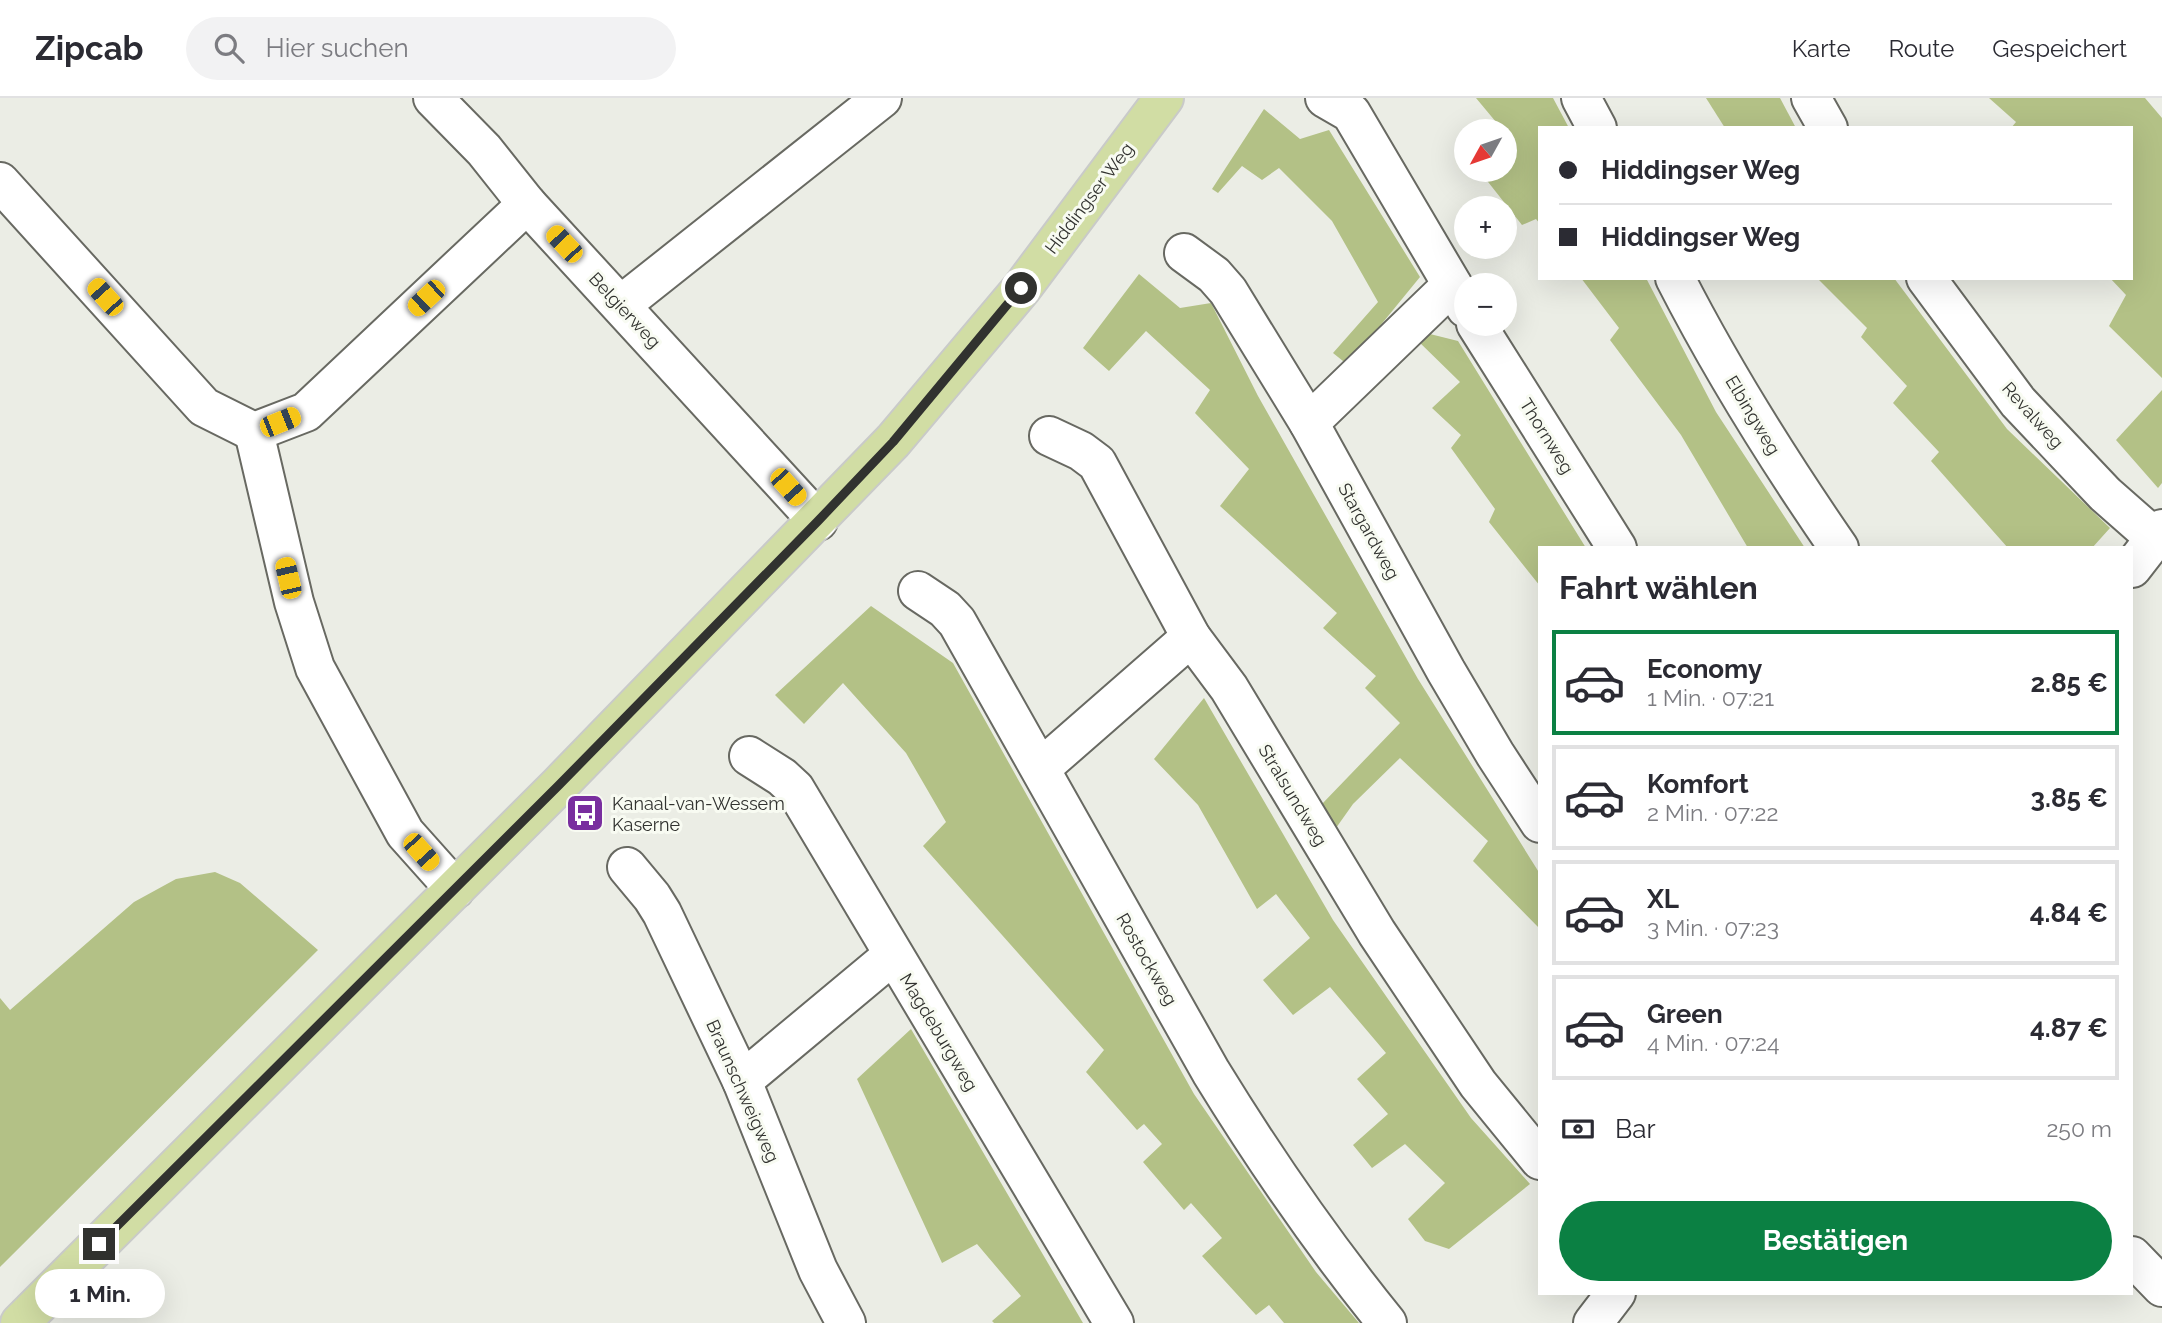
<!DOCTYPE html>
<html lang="de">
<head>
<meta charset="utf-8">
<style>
  :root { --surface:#fff; --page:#f2f2f3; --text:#2b2b33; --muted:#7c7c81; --line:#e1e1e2; --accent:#0b8043 }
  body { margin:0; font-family:Raleway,sans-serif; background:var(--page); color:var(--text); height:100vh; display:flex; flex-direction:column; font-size:26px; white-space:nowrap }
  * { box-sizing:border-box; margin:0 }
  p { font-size:23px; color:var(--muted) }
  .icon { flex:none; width:38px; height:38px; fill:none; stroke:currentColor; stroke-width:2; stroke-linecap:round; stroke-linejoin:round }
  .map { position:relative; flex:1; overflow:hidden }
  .panel { position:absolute; left:1538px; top:448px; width:595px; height:749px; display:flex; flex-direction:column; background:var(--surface); border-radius:0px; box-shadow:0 7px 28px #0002 }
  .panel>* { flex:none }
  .guide { position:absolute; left:1538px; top:28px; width:595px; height:154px; border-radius:0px; box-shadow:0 7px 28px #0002; display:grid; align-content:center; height:154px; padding:0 21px; background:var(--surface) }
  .needle { width:46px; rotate:230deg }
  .fabs { position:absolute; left:1454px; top:21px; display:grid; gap:14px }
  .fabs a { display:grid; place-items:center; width:63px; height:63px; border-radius:50%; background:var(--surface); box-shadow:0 7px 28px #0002; font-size:35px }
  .end { position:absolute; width:32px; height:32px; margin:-16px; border:9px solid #31322f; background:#fff; box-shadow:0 0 0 4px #fff }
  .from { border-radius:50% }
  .bubble { position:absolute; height:49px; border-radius:24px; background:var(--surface); box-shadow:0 7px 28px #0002; font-size:23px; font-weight:700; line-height:49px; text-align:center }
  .car { position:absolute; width:21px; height:42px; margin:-21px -10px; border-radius:9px; box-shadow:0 0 5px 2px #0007; background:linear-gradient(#f5c518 24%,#345 0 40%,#f5c518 0 76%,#345 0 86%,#f5c518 0) }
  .guide b { display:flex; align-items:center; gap:24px; height:66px; font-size:26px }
  .guide b+b { border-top:2px solid var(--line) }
  .guide i { width:18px; height:18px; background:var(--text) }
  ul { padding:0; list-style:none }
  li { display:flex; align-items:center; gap:21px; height:105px; margin:0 14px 10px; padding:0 7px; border:4px solid var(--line); border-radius:0px }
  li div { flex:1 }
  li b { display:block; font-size:26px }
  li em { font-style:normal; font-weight:700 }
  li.selected { border-color:var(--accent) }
  li>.icon { width:63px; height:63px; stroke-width:1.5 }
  h2 { padding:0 21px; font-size:32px; line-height:84px }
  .pay { display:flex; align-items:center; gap:18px; height:77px; padding:0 21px; font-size:26px }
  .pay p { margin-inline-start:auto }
  .cta { display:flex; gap:14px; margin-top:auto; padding:14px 21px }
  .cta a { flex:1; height:80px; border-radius:42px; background:var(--accent); color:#fff; font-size:28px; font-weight:700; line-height:80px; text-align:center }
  header { display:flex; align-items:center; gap:42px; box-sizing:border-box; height:98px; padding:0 35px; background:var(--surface); border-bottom:2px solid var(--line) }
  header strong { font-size:33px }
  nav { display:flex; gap:38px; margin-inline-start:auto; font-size:24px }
  .search { width:490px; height:63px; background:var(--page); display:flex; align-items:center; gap:18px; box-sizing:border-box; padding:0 24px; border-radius:38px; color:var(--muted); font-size:26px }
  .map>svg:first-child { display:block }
</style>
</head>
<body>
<header>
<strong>Zipcab</strong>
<div class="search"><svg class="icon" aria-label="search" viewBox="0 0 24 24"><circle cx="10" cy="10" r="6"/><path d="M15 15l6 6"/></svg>Hier suchen</div>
<nav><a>Karte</a><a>Route</a><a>Gespeichert</a></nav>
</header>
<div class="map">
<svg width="2162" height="1225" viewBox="0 0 2162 1225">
  <rect width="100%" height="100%" fill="#ebede5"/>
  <!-- green -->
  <g fill="#b3c186">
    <polygon points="1476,0 1553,0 1569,30 1540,30 1540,126 1536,121 1522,127 1481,75 1484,72 1505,72 1505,49 1511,42"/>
    <polygon points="1706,0 1780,0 1796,30 1725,30"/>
    <polygon points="1989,0 2145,0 2162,20 2162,280 2109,228 2126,197 2110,180 2132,180 2132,30 2011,30 2016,24"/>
    <polygon points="1264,11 1300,41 1329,32 1420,179 1348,267 1333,255 1378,204 1332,123 1279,70 1262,82 1242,68 1218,95 1212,91"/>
    <polygon points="1139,176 1180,210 1211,205 1258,298 1418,581 1540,776 1540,831 1473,763 1488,743 1400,660 1353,706 1336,730 1322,706 1400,625 1365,590 1376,578 1323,530 1337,515 1220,408 1249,371 1195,315 1210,292 1146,233 1109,273 1083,250"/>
    <polygon points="1581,180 1646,180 1716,314 1805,450 1748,450 1681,337 1610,242 1619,230"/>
    <polygon points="1817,180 1894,180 2007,331 2110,430 2092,450 2008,450 1931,363 1939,354 1893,305 1907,288 1861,239 1867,230"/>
    <polygon points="1430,236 1458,243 1586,450 1540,450 1540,488 1489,424 1495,411 1451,350 1461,337 1432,310 1460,284 1416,241"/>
    <polygon points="2162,292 2162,385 2158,390 2116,342"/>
    <polygon points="871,508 953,565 1194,996 1316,1174 1359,1225 1284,1225 1269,1207 1256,1217 1202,1158 1222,1140 1191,1105 1184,1112 1143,1064 1162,1046 1144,1026 1137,1032 1086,974 1104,952 923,748 946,724 906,655 843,585 804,626 775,597"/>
    <polygon points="1204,600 1333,822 1471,1020 1530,1086 1449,1151 1425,1143 1408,1121 1445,1085 1405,1046 1372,1070 1353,1047 1388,1016 1357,981 1386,955 1330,889 1293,917 1263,882 1310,840 1276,796 1257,811 1198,707 1154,661"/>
    <polygon points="215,774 240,785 318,852 0,1169 0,900 10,912 134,804 176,781"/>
    <polygon points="911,931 1083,1225 994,1225 992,1223 1021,1198 977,1146 942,1165 857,981"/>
  </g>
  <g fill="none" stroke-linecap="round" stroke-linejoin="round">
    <defs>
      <g id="minor">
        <polyline points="433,0 484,52 527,106 818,423"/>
        <polyline points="1325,0 1351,15 1466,210"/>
        <polyline points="1581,0 1597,30"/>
        <polyline points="1811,0 1828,30"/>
        <polyline points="0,84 204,309 254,334 306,314 527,106"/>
        <polyline points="1184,155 1214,177 1228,193 1309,325 1446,573 1495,656 1540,725"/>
        <path d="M1675,180c48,94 104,183 164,270"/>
        <polyline points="1926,180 2018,304 2105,396 2155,440"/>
        <polyline points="621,207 882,0"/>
        <polyline points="1476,226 1617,450"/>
        <polyline points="1309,325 1452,187"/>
        <polyline points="254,334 294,504 315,570 405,735 455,791"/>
        <polyline points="1049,338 1081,353 1097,365 1191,539 1229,590 1377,835 1478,986 1540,1062"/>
        <polyline points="2132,470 2162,431"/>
        <path d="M918,493l27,18 12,13 254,450c54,88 111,171 176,251"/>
        <polyline points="749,658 782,679 795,691 1114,1225"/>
        <polyline points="1041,670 1191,539"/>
        <polyline points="627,769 652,799 662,815 742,983 818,1172 846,1225"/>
        <polyline points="742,983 893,857"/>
        <polyline points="2132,1158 2162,1189"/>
        <polyline points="1593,1225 1616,1195"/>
      </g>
      <polyline id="major" points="20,1225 559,687 893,343 1022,190 1164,0"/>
    </defs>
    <!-- minor casing -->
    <use href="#minor" stroke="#686962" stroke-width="42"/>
    <!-- major casing -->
    <use href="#major" stroke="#c9cac9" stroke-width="42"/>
    <!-- minor -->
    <use href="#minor" stroke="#fff" stroke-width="38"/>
    <!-- major -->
    <use href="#major" stroke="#d1dda4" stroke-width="38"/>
  </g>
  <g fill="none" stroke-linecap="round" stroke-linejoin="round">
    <!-- route -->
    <polyline stroke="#31322f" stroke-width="9" points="99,1146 559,687 818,423 893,344 1021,190"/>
  </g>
  <!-- icons -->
  <defs>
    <symbol id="bus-square" viewBox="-11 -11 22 22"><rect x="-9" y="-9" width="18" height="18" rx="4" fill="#792e9f" stroke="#f8fbf2"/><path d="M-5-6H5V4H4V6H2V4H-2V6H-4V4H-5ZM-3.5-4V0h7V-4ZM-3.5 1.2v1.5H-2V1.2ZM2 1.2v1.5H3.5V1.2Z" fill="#fff"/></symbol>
  </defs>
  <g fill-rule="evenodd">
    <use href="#bus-square" x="563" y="693" width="44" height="44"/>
  </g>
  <g text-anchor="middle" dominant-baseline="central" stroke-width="6" stroke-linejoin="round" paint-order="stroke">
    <!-- street labels -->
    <g font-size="18" fill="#31322f" stroke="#f8fbf2">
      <text transform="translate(1089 100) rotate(-53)">Hiddingser Weg</text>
      <text transform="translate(625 212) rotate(47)">Belgierweg</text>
      <text transform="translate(1753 317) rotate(59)">Elbingweg</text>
      <text transform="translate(2033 317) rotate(48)">Revalweg</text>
      <text transform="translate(1547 338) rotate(58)">Thornweg</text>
      <text transform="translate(1369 433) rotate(61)">Stargardweg</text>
      <text transform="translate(1293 697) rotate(59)">Stralsundweg</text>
      <text transform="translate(1147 861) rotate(60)">Rostockweg</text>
      <text transform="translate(939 934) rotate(59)">Magdeburgweg</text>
      <text transform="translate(743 993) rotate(66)">Braunschweigweg</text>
    </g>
    <!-- poi labels -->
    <g font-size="18" fill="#31322f" stroke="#f8fbf2" text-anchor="start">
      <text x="612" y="705">Kanaal-van-Wessem<tspan x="612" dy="21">Kaserne</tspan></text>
    </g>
  </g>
</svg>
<div class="fabs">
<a><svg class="needle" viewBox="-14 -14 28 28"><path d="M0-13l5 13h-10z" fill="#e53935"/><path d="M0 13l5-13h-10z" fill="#7c7c81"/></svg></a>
<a>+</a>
<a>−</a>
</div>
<i class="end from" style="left:1021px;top:190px"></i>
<i class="end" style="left:99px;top:1146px"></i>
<div class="bubble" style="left:35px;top:1171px;width:130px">1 Min.</div>
<i class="car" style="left:564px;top:146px;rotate:317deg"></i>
<i class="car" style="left:105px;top:199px;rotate:318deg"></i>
<i class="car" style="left:426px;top:200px;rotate:227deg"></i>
<i class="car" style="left:280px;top:324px;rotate:68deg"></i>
<i class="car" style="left:788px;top:389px;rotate:138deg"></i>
<i class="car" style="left:288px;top:480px;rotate:347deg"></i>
<i class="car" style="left:421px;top:754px;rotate:138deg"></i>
<div class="guide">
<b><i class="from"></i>Hiddingser Weg</b>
<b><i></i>Hiddingser Weg</b>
</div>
<section class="panel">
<h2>Fahrt wählen</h2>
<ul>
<li class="selected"><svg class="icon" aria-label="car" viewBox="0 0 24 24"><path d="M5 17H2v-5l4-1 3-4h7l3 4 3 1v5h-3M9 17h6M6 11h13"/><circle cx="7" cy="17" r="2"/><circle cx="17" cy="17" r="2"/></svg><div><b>Economy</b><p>1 Min. · 07:21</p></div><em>2.85 €</em></li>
<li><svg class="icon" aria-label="car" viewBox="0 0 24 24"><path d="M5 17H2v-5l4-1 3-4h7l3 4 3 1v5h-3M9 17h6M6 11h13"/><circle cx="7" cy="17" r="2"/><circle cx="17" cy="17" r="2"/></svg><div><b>Komfort</b><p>2 Min. · 07:22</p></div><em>3.85 €</em></li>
<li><svg class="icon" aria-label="car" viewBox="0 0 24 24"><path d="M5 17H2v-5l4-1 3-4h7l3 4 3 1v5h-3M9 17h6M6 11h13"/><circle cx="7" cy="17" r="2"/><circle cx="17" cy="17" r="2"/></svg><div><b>XL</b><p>3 Min. · 07:23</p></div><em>4.84 €</em></li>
<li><svg class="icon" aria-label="car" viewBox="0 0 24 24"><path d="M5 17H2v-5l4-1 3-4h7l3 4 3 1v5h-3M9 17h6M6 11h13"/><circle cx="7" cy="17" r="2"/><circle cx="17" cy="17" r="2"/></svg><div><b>Green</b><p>4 Min. · 07:24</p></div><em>4.87 €</em></li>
</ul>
<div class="pay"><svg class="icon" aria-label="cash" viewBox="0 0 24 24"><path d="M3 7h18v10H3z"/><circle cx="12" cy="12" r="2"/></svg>Bar<p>250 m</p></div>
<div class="cta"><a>Bestätigen</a></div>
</section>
</div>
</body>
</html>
